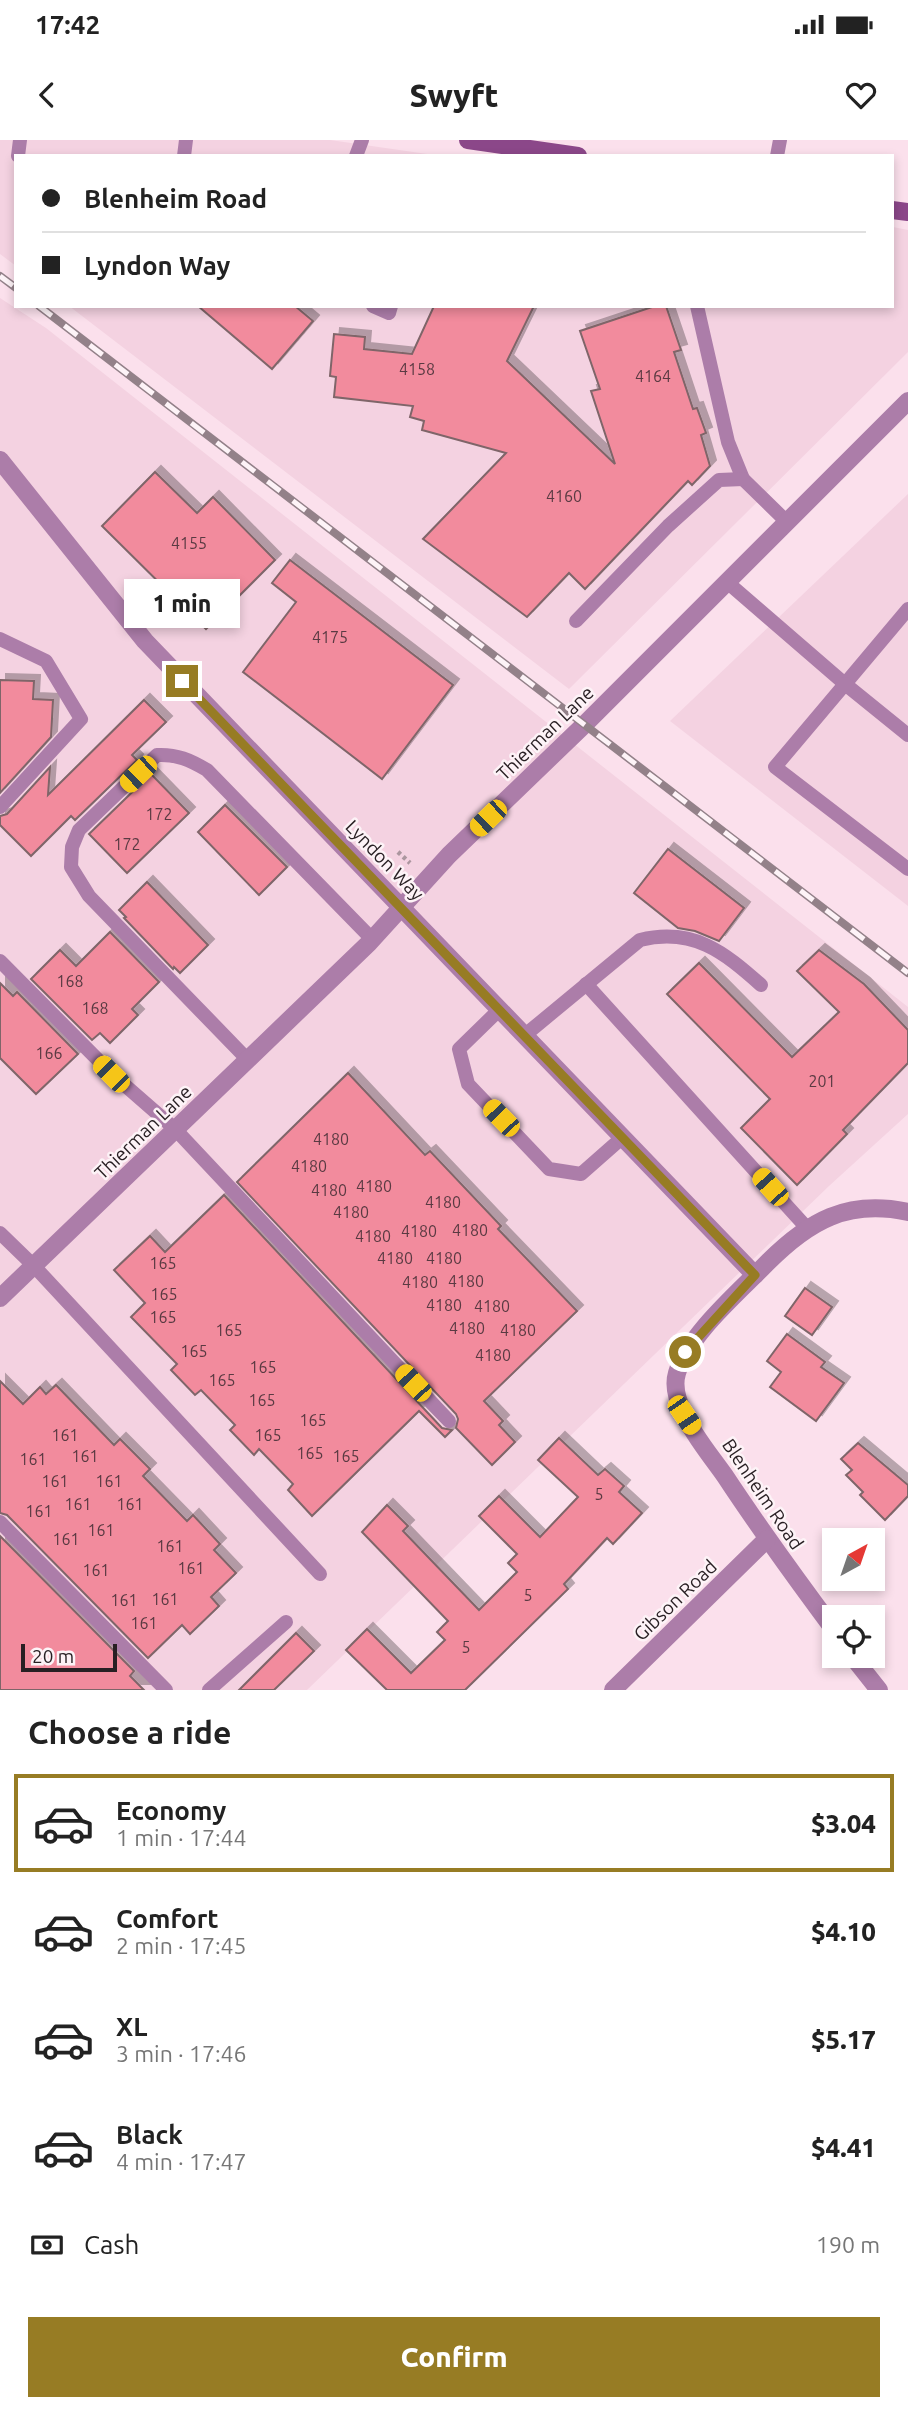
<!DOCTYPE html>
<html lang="en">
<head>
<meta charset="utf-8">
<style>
  :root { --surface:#fff; --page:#f6f6f6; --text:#222; --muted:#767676; --line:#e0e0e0; --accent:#977c24 }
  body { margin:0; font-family:Ubuntu,sans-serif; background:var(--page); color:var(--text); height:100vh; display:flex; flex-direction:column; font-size:26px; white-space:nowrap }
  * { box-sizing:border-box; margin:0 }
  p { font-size:23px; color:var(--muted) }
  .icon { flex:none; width:38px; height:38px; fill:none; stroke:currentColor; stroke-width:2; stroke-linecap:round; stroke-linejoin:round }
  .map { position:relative; height:1550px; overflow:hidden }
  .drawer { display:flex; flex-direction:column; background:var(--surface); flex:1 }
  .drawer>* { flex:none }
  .hud { position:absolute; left:14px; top:14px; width:880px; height:154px; border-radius:0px; box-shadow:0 4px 10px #0003; display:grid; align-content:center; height:154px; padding:0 28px; background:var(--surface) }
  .needle { width:46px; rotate:40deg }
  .fabs { position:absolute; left:822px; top:1388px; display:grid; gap:14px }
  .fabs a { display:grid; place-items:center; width:63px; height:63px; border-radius:0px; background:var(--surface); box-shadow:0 4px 10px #0003; font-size:35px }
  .scale { position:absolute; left:21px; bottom:18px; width:96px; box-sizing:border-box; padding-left:7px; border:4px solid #281f23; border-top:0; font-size:19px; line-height:24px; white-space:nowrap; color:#281f23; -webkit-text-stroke:5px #fdf3f7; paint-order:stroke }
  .end { position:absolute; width:32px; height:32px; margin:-16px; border:9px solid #977c24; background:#fff; box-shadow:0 0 0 4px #fff }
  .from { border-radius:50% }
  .bubble { position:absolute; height:49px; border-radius:0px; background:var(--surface); box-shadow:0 4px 10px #0003; font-size:23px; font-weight:800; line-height:49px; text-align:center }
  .car { position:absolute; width:21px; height:42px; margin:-21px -10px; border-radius:9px; box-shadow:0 0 5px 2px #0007; background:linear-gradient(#f5c518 24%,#345 0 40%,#f5c518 0 76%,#345 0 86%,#f5c518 0) }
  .hud b { display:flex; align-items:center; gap:24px; height:66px; font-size:26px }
  .hud b+b { border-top:2px solid var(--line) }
  .hud i { width:18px; height:18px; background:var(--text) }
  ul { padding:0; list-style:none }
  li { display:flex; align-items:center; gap:21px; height:98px; margin:0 14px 10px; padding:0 14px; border:4px solid transparent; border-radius:0px }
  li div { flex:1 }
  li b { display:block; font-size:26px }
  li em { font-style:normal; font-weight:800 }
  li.selected { border-color:var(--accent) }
  li>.icon { width:63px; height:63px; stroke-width:1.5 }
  h2 { padding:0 28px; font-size:32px; line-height:84px }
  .pay { display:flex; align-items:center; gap:18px; height:77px; padding:0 28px; font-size:26px }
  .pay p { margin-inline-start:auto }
  .cta { display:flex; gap:14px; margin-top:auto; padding:14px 28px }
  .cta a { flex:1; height:80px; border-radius:0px; background:var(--accent); color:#fff; font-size:28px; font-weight:800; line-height:80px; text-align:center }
  .status { display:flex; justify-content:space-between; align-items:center; height:49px; padding:0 35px; background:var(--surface); direction:ltr }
  .status svg { height:19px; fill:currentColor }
  header { display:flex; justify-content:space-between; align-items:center; height:91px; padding:0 28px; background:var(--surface); font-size:32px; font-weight:800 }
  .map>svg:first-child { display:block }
</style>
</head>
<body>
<div class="status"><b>17:42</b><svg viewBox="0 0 49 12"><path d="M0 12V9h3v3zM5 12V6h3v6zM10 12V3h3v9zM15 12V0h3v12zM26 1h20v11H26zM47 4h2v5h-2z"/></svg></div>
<header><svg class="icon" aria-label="back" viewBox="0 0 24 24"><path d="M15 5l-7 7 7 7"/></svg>Swyft<svg class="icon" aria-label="heart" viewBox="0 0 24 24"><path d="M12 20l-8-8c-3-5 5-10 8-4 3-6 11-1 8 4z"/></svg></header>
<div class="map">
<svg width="908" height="1550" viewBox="0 0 908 1550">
  <defs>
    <filter id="shadow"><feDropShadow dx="6" dy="-6" stdDeviation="0" flood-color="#0004"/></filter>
  </defs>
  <rect width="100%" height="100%" fill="#fbe0ec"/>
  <!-- built -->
  <g fill="#f4d2e1">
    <polygon points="0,0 330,0 441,16 16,16 16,126 0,114"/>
    <polygon points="893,87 908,90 908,212 569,549 69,166 892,166"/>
    <polygon points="0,158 46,188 908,867 908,974 829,1046 307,1550 0,1550"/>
    <polygon points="908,354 908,766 670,581"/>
  </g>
  <!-- building -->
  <g fill="#f28b9d" stroke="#7f6569" stroke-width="2" filter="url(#shadow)">
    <polygon points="198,166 295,166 313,181 272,229"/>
    <polygon points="434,166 534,166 507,221 615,324 591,251 600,249 580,191 655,166 666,166 681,210 674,212 693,269 697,268 706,293 701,295 710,326 692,345 688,341 585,449 569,433 527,477 423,399 506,313 422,290 424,281 410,277 413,266 334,257 336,237 330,236 334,194 365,197 364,209 412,214"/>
    <polygon points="155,332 197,373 213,357 275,420 206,489 102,386"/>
    <polygon points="290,420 453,545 382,639 243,532 296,462 272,443"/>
    <polygon points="0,540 34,541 33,559 53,560 51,597 0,653"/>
    <polygon points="144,560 166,582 132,615 137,620 75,680 71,676 31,716 0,685 0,676 7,674 50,627 48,655"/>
    <polygon points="151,634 189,673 127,733 89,694"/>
    <polygon points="225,665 287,727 259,755 198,692"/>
    <polygon points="668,709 744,768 719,801 695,791 678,788 634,753"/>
    <polygon points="147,742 208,805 180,833 174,827 173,829 124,778 126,777 119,770"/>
    <polygon points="110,792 159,842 132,869 138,875 110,903 100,893 92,900 31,839 60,810 76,826"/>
    <polygon points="819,810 864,844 908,890 908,923 843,990 847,994 797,1045 741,988 770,959 667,854 699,823 792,917 839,872 797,831"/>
    <polygon points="0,843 13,856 17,852 78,914 36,954 0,918"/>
    <polygon points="348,933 425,1015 430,1011 501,1086 498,1089 577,1171 484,1261 503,1281 499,1285 515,1302 492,1325 456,1288 458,1279 456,1274 237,1042"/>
    <polygon points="224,1055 442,1288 452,1290 445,1297 419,1271 312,1376 288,1350 293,1344 259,1309 254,1315 230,1290 235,1285 201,1250 195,1255 171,1230 177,1224 131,1177 145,1163 114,1130 150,1096 165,1112"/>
    <polygon points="805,1148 832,1167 812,1195 785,1176"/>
    <polygon points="787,1194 825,1222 821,1227 844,1243 816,1281 770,1247 781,1232 767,1221"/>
    <polygon points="0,1241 23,1264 40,1247 46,1254 56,1245 114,1305 120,1299 150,1329 143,1336 187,1381 193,1375 220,1404 214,1410 236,1433 211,1457 219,1466 190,1494 182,1485 148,1518 7,1375 0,1373"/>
    <polygon points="559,1298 598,1335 605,1329 624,1346 619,1352 642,1373 613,1404 607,1398 564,1444 568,1449 465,1550 387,1550 346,1510 367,1489 411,1533 445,1500 437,1492 448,1481 362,1392 387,1365 408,1386 403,1391 479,1470 517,1432 508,1423 517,1414 479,1376 499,1356 540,1397 578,1357 538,1320"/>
    <polygon points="858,1303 908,1345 908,1356 885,1380 860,1355 863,1352 846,1335 852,1330 841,1319"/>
    <polygon points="0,1396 134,1531 130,1536 144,1550 0,1550"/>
    <polygon points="296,1493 314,1511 274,1550 239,1550"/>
  </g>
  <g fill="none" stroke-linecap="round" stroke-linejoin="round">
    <!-- path -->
    <polyline stroke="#ab969f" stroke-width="4.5" stroke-dasharray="3.5 3.5" stroke-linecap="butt" points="398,712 410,723"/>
    <!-- service -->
    <g stroke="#ac7da9" stroke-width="14">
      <polyline points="18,16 20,0"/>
      <polyline points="184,16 186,0"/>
      <polyline points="356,16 362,0"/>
      <polyline points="777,16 780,0"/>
      <polyline points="373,166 389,173 391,166"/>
      <polyline points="697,166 728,302 743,339 787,382"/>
      <polyline points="727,442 845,544 908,469"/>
      <polyline points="576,481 668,386 719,340 743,339"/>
      <polyline points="0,499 46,521 81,579 0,667"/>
      <polyline points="908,595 845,544 775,627 908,729"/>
      <polyline points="0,821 112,934 175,989 449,1281"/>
      <polyline points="586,844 807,1088"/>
      <polyline points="500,869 459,909 468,944 549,1029 581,1034 623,997"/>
      <path d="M525,895l115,-95c53,-13 84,12 121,45"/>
      <path d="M248,920l-159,-164 -18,-29 1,-20 7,-17 78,-75c20,-1 33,5 50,15l165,169"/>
      <polyline points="0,1093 34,1126 320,1434"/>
      <polyline points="0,1382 166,1550"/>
      <polyline points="209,1550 286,1482"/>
    </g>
    <!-- minor -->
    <g stroke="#ac7da9" stroke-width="18">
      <polyline points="0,320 145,501 755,1135"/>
      <polyline points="0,1158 369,803 449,715 584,585 908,261"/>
      <path d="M835,1491c-38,-51 -75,-102 -110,-155 -14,-20 -32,-41 -41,-62 -6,-12 -11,-28 -7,-41 11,-38 62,-81 90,-110 42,-42 80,-64 141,-51"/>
      <polyline points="852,1516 879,1550"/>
      <polyline points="613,1550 767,1399"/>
    </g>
    <!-- secondary -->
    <g stroke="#8b4789" stroke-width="18">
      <polyline points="468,0 578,16"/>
      <polyline points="892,70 908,72"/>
    </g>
    <defs>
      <g id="rail">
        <polyline points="0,136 16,148"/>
        <polyline points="39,166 908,833"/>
      </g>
    </defs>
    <!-- rail casing -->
    <use href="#rail" stroke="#938189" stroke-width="8"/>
    <!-- rail -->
    <use href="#rail" stroke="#fdf3f7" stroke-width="5" stroke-dasharray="16" stroke-linecap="butt"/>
  </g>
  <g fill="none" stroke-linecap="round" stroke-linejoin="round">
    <!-- route -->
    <polyline stroke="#977c24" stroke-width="9" points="182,541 755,1135 685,1212"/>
  </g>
  <g text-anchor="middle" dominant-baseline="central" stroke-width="5" stroke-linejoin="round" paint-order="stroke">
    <!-- number labels -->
    <g font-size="16" fill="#5a3a42">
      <text x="417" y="229">4158</text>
      <text x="653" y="236">4164</text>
      <text x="564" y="356">4160</text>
      <text x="189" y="403">4155</text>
      <text x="330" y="497">4175</text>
      <text x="159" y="674">172</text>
      <text x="127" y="704">172</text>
      <text x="70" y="841">168</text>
      <text x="95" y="868">168</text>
      <text x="49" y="913">166</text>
      <text x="822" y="941">201</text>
      <text x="331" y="999">4180</text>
      <text x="309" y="1026">4180</text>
      <text x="374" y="1046">4180</text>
      <text x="329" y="1050">4180</text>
      <text x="443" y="1062">4180</text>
      <text x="351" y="1072">4180</text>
      <text x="470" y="1090">4180</text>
      <text x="419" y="1091">4180</text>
      <text x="373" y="1096">4180</text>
      <text x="395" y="1118">4180</text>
      <text x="444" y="1118">4180</text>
      <text x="163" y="1123">165</text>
      <text x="466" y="1141">4180</text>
      <text x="420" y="1142">4180</text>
      <text x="164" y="1154">165</text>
      <text x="444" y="1165">4180</text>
      <text x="492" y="1166">4180</text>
      <text x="163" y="1177">165</text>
      <text x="467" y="1188">4180</text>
      <text x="229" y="1190">165</text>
      <text x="518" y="1190">4180</text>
      <text x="194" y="1211">165</text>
      <text x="493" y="1215">4180</text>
      <text x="263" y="1227">165</text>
      <text x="222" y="1240">165</text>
      <text x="262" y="1260">165</text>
      <text x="313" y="1280">165</text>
      <text x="65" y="1295">161</text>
      <text x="268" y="1295">165</text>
      <text x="310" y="1313">165</text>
      <text x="85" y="1316">161</text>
      <text x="346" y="1316">165</text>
      <text x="33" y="1319">161</text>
      <text x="55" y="1341">161</text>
      <text x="109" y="1341">161</text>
      <text x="599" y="1354">5</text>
      <text x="78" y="1364">161</text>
      <text x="130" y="1364">161</text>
      <text x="39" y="1371">161</text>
      <text x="101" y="1390">161</text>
      <text x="66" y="1399">161</text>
      <text x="170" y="1406">161</text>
      <text x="191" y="1428">161</text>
      <text x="96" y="1430">161</text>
      <text x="528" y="1455">5</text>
      <text x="165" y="1459">161</text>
      <text x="124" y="1460">161</text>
      <text x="144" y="1483">161</text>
      <text x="466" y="1507">5</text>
    </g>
    <!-- street labels -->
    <g font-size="19" fill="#281f23" stroke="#fdf3f7">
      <text transform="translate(545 593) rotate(-44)">Thierman Lane</text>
      <text transform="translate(385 720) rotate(46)">Lyndon Way</text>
      <text transform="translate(143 992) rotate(-44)">Thierman Lane</text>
      <text transform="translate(763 1354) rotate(56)">Blenheim Road</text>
      <text transform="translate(675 1460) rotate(-44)">Gibson Road</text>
    </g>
  </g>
</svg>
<div class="fabs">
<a><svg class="needle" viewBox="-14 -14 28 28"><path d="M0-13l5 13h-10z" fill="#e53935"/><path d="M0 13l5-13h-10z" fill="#767676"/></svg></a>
<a><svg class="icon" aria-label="locate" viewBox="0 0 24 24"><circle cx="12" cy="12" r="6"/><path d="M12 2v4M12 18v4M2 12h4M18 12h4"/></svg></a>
</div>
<div class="scale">20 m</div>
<i class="end from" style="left:685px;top:1212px"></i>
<i class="end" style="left:182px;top:541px"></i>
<div class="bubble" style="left:124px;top:439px;width:116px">1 min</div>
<i class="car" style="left:138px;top:634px;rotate:226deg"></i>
<i class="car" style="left:488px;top:678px;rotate:226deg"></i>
<i class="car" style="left:111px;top:934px;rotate:315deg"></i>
<i class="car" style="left:501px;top:978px;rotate:316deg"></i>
<i class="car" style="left:770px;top:1047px;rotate:318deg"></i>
<i class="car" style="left:413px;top:1243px;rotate:317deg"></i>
<i class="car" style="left:684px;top:1275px;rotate:146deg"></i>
<div class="hud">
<b><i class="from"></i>Blenheim Road</b>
<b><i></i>Lyndon Way</b>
</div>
</div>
<section class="drawer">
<h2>Choose a ride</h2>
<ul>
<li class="selected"><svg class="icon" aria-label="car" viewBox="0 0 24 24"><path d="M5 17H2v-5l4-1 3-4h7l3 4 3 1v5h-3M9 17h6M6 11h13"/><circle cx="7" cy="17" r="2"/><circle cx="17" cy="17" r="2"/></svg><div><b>Economy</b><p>1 min · 17:44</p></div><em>$3.04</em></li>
<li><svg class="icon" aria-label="car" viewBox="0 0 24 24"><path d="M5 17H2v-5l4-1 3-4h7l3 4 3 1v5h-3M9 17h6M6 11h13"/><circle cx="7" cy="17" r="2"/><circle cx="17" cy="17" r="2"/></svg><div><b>Comfort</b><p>2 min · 17:45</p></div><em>$4.10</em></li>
<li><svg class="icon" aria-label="car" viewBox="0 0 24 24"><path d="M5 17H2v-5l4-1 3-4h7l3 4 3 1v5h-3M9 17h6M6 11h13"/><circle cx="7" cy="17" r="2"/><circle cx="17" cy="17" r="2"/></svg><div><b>XL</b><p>3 min · 17:46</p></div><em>$5.17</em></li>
<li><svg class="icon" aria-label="car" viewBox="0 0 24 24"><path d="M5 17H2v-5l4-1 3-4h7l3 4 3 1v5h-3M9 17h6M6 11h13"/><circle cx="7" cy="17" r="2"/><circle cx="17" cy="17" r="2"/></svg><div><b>Black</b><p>4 min · 17:47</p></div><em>$4.41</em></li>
</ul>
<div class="pay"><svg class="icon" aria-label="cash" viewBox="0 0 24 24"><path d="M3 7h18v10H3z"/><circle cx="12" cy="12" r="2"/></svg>Cash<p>190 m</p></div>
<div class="cta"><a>Confirm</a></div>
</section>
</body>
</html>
